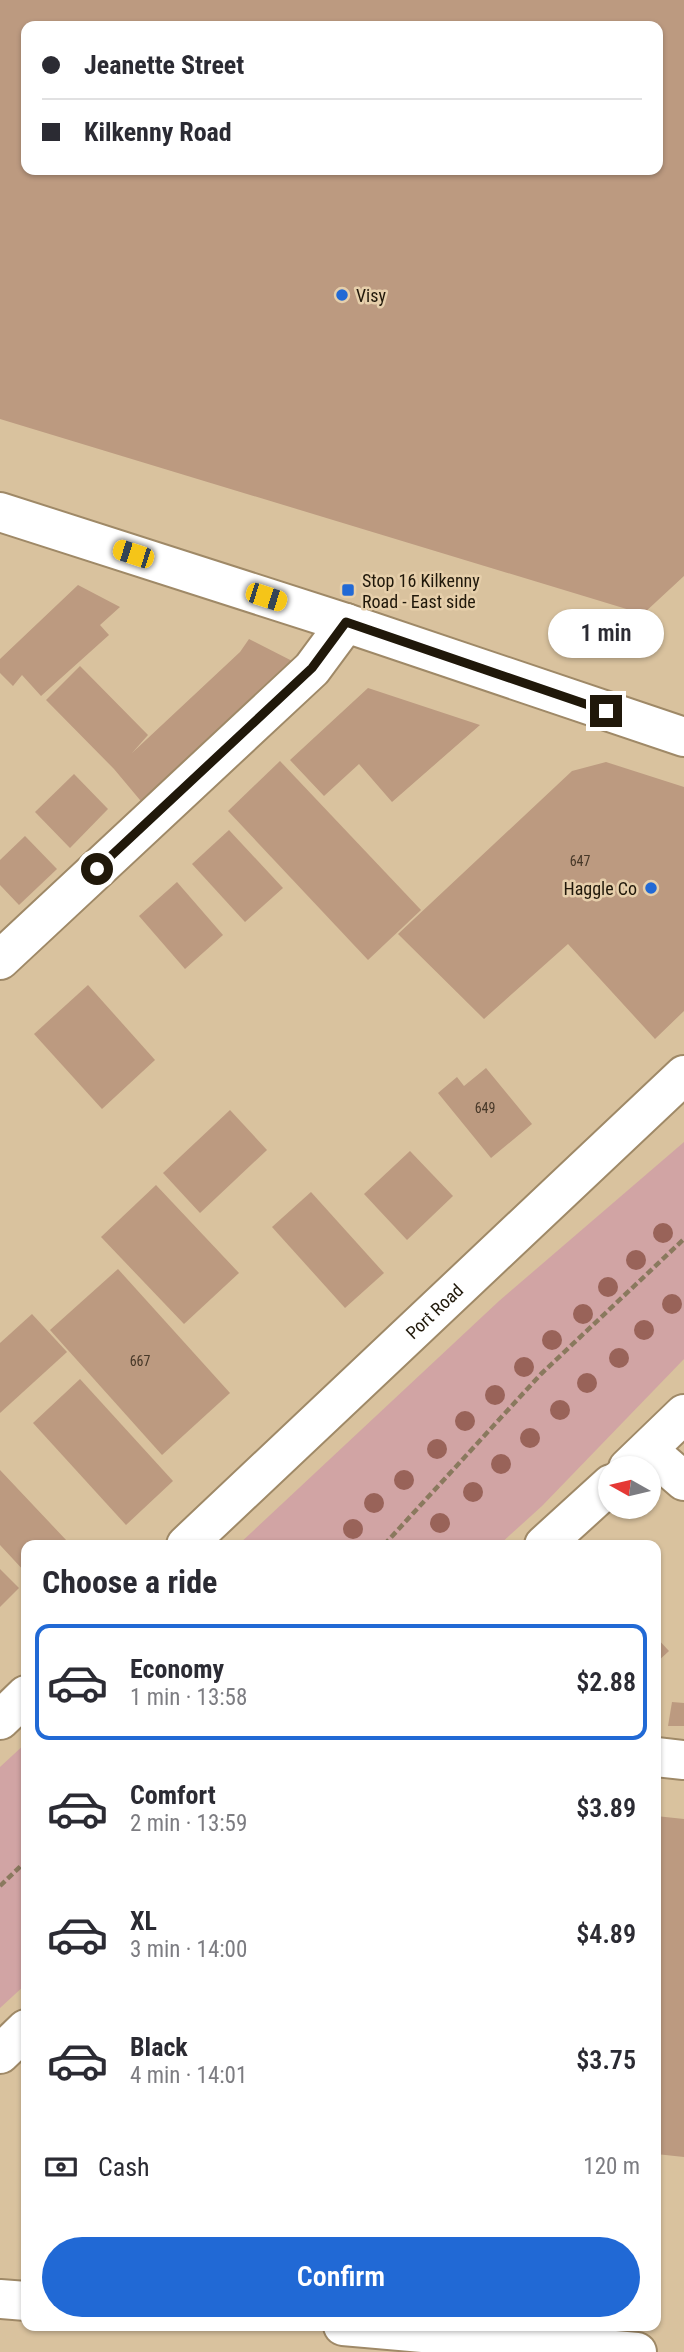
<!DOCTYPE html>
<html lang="en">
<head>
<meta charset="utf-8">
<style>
  :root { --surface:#fff; --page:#f2f2f3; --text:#2b2b33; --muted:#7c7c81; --line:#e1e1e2; --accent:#2169d5 }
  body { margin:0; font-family:"Roboto Condensed",sans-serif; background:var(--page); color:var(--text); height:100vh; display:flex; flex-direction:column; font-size:26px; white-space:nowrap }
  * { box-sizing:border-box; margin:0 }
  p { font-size:23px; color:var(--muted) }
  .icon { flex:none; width:38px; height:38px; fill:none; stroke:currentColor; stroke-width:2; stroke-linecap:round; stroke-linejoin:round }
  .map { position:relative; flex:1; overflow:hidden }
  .side { position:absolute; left:21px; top:1540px; width:640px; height:791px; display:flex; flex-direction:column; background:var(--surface); border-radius:14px; box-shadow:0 2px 5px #0004 }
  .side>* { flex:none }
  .guide { position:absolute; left:21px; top:21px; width:642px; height:154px; border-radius:14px; box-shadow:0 2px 5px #0004; display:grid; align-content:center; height:154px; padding:0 21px; background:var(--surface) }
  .needle { width:46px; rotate:278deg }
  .fabs { position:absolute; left:598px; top:1456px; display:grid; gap:14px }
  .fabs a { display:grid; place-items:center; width:63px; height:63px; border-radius:50%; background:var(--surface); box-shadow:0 2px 5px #0004; font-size:35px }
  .end { position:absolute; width:32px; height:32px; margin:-16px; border:9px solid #20180a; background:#fff; box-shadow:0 0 0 4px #fff }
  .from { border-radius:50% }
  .bubble { position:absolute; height:49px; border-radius:24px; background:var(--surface); box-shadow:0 2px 5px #0004; font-size:23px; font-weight:600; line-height:49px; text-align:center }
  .car { position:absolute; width:21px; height:42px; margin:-21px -10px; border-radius:9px; box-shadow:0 0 5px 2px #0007; background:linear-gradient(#f5c518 24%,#345 0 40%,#f5c518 0 76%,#345 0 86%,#f5c518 0) }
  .guide b { display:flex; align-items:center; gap:24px; height:66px; font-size:26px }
  .guide b+b { border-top:2px solid var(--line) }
  .guide i { width:18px; height:18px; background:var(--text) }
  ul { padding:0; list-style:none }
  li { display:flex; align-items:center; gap:21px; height:116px; margin:0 14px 10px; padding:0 7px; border:4px solid transparent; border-radius:14px }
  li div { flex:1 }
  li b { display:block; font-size:26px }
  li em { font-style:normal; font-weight:600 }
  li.active { border-color:var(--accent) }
  li>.icon { width:63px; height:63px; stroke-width:1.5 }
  h2 { padding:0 21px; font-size:32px; line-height:84px }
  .pay { display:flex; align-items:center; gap:18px; height:77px; padding:0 21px; font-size:26px }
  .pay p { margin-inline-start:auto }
  .cta { display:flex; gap:14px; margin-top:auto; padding:14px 21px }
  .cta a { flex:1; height:80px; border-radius:42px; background:var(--accent); color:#fff; font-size:28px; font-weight:600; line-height:80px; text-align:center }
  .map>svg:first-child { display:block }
</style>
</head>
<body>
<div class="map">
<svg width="684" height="2352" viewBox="0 0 684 2352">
  <rect width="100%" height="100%" fill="#d9c29e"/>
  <!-- green -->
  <g fill="#d1a4a4">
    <polygon points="684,1142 684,1359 542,1506 499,1545 238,1545 499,1301"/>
    <polygon points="26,1743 26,1984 0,2008 0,1767"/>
  </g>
  <!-- building -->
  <g fill="#bc9a80" fill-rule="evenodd">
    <path d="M0,0h684v576l-41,38 -643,-195zM26,26h632v144h-632z"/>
    <polygon points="78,585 120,607 100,625 109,635 41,696 22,675 13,686 0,673 0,659"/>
    <polygon points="249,639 302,666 145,806 114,769 46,700 80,666 148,735 132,753 240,652"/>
    <polygon points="368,688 480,725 392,802 359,764 324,796 290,760"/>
    <polygon points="280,761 421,910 368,960 228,811"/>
    <polygon points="606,762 684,787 684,1011 655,1039 568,944 484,1019 398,934 572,771"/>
    <polygon points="74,774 108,809 70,848 35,812"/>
    <polygon points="229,830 283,888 245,922 192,864"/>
    <polygon points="25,836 57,869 19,905 0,885 0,860"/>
    <polygon points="177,882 223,935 185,969 139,916"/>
    <polygon points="88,985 155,1060 102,1109 34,1034"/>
    <polygon points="486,1068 532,1124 491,1158 438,1093 457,1077 464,1086"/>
    <polygon points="230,1110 267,1150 200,1213 163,1173"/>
    <polygon points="410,1151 453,1196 407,1240 364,1194"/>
    <polygon points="156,1185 239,1273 184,1324 101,1237"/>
    <polygon points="311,1192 384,1273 345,1308 272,1227"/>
    <polygon points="118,1269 230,1393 162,1455 50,1330"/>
    <polygon points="32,1314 67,1352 0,1413 0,1343"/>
    <polygon points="80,1379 173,1481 126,1525 33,1423"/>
    <polygon points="0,1470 67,1541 63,1545 26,1545 26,1573 0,1545"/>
    <polygon points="0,1569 19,1588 0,1607"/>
    <polygon points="656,1637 669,1651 656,1663"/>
    <polygon points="672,1702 684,1703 684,1726 668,1726"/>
    <polygon points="656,1816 684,1819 684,2157 656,2154"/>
  </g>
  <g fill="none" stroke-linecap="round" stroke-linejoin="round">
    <defs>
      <g id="street">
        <polyline points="0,960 312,669 346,623"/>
        <polyline points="648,1450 684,1481"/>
        <polyline points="656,1757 684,1760"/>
        <polyline points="0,2299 26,2301"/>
        <polyline points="343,2326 637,2352"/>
      </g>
      <polyline id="secondary" points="0,512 346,623 684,737"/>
      <g id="highway">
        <polyline points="628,1468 684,1414"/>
        <path id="s1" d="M186,1545l498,-470"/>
        <polyline points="544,1545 611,1484"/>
        <polyline points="0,1720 26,1695"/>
        <polyline points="0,2054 26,2029"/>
      </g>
    </defs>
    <!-- street casing -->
    <use href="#street" stroke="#9f8967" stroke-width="42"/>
    <!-- secondary casing -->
    <use href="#secondary" stroke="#9f8967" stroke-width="42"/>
    <!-- highway casing -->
    <use href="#highway" stroke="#9f8967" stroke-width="42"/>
    <!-- path -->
    <g stroke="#8a795e" stroke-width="4.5" stroke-dasharray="7 3.5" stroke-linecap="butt">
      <polyline points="384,1545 541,1374 684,1239"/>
      <polyline points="0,1886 26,1861"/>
    </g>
    <!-- street -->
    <use href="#street" stroke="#fff" stroke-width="38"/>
    <!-- secondary -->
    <use href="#secondary" stroke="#fff" stroke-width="38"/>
    <!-- highway -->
    <use href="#highway" stroke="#fff" stroke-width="38"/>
  </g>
  <!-- trees -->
  <g fill="#996359">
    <circle cx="663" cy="1233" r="10"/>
    <circle cx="636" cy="1260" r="10"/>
    <circle cx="608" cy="1287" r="10"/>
    <circle cx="672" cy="1304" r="10"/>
    <circle cx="583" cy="1314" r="10"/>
    <circle cx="644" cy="1330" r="10"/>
    <circle cx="552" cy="1340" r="10"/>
    <circle cx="619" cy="1358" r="10"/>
    <circle cx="524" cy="1367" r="10"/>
    <circle cx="587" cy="1383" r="10"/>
    <circle cx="495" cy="1395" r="10"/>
    <circle cx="560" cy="1410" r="10"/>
    <circle cx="465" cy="1421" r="10"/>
    <circle cx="530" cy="1438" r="10"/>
    <circle cx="437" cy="1449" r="10"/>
    <circle cx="501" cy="1464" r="10"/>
    <circle cx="404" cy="1480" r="10"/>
    <circle cx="473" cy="1492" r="10"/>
    <circle cx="374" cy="1503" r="10"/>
    <circle cx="440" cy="1523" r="10"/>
    <circle cx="353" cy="1529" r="10"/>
  </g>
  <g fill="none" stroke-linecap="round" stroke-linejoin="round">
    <!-- route -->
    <polyline stroke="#20180a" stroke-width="9" points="97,869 312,668 346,622 606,711"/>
  </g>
  <!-- markers -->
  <g fill="#2169d5" stroke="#e6cfab" stroke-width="2.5">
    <circle cx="342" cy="295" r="7"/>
    <rect x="341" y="583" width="14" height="14" rx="3.5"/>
    <circle cx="651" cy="888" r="7"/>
  </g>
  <g text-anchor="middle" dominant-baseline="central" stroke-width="5" stroke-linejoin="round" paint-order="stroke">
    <!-- number labels -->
    <g font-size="14" fill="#473828">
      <text x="580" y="861">647</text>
      <text x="485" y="1108">649</text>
      <text x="140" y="1361">667</text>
    </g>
    <!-- poi labels -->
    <g font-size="18" fill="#20180a" stroke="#e6cfab" text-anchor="start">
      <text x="356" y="295">Visy</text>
      <text x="362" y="580">Stop 16 Kilkenny<tspan x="362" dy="21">Road - East side</tspan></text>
      <text x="637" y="888" text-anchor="end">Haggle Co</text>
    </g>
    <!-- street labels -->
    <g font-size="18" fill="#20180a" stroke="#e6cfab">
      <text stroke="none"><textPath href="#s1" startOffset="341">Port Road</textPath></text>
    </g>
  </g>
</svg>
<div class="fabs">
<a><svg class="needle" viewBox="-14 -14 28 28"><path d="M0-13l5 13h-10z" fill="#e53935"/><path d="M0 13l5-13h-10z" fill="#7c7c81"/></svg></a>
</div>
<i class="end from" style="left:97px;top:869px"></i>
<i class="end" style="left:606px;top:711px"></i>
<div class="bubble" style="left:548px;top:609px;width:116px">1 min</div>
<i class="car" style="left:133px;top:554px;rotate:288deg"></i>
<i class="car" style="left:266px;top:597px;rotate:108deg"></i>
<div class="guide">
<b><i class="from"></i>Jeanette Street</b>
<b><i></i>Kilkenny Road</b>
</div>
<section class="side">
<h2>Choose a ride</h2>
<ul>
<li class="active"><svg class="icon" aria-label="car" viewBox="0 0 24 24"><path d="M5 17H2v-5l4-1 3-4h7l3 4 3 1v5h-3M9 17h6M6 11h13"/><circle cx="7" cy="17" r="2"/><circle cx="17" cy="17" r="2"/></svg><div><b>Economy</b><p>1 min · 13:58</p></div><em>$2.88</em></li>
<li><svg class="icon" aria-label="car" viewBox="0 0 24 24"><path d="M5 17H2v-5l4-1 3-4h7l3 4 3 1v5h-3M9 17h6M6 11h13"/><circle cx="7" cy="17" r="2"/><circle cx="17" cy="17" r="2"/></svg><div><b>Comfort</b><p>2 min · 13:59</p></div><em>$3.89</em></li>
<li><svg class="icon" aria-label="car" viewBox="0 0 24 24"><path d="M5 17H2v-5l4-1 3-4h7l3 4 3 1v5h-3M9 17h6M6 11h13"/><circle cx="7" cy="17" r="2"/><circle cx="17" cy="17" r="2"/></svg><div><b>XL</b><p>3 min · 14:00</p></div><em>$4.89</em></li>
<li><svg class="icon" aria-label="car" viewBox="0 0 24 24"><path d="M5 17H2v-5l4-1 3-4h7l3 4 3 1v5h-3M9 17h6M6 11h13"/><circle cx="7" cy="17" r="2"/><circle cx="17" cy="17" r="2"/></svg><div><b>Black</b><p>4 min · 14:01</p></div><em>$3.75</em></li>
</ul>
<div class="pay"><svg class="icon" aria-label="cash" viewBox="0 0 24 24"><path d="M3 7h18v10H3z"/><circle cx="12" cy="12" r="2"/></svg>Cash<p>120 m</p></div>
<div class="cta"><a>Confirm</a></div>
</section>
</div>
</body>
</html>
